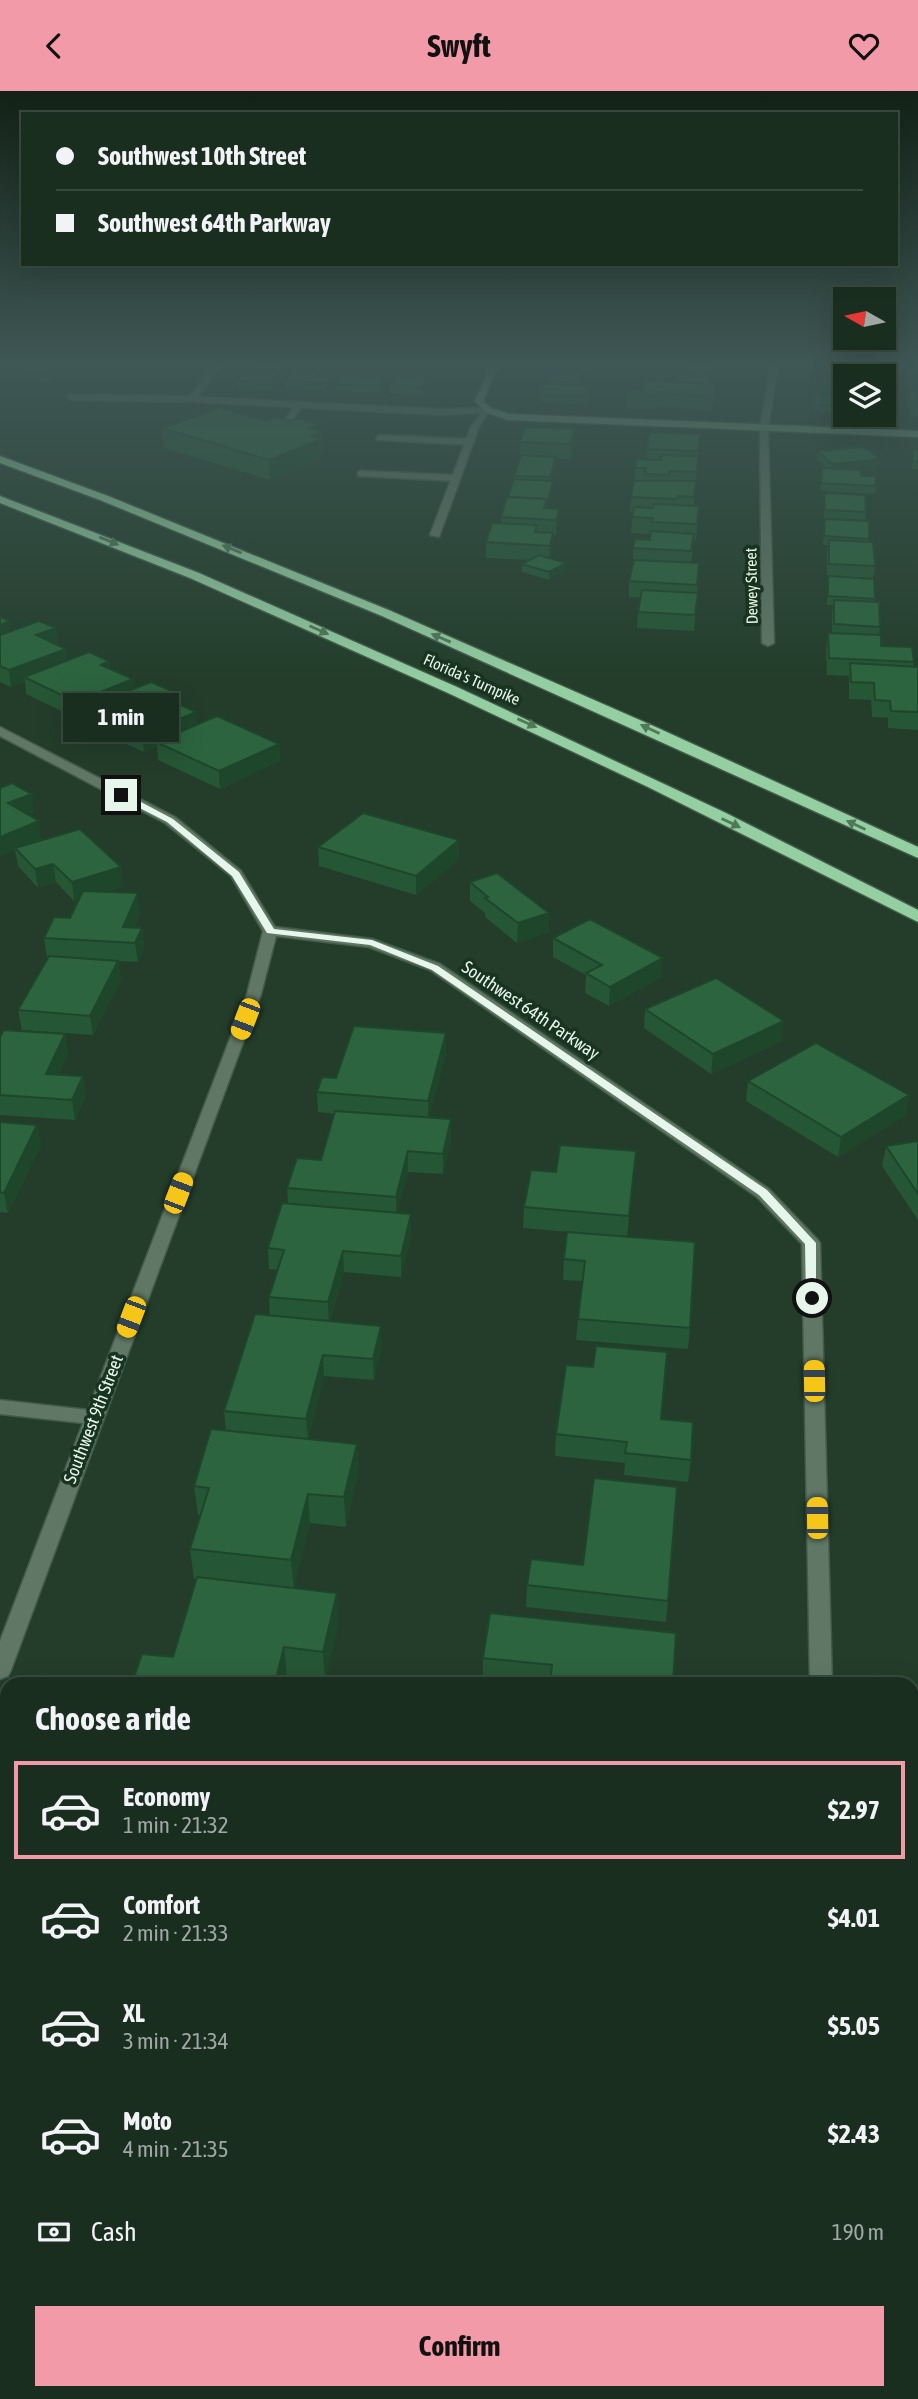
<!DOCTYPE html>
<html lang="en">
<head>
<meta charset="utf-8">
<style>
  :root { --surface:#1a2e20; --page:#273a2d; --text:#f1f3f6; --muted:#9fa8a5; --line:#384a3e; --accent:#f39aa8 }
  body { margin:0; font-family:"Asap Condensed",sans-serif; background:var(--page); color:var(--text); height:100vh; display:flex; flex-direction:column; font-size:26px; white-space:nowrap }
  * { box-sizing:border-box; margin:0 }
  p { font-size:23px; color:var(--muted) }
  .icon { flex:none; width:38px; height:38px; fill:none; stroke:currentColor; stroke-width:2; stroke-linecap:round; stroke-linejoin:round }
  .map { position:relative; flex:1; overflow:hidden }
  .panel { position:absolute; left:0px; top:1586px; width:919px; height:723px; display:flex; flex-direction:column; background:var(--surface); border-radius:21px 21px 0 0; box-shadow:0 7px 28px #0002,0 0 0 2px var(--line) }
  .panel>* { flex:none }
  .top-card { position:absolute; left:21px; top:21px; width:877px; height:154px; border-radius:0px; box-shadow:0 7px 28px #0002,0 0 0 2px var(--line); display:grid; align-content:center; height:154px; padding:0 35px; background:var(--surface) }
  .needle { width:46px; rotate:279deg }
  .buttons { position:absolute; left:833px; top:196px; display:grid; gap:14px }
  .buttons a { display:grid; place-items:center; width:63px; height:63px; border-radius:0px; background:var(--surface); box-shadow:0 7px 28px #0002,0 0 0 2px var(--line); font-size:35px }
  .end { position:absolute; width:32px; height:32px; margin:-16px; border:9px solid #e7f6ea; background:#111; box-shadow:0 0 0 4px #111 }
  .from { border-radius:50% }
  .bubble { position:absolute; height:49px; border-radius:0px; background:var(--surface); box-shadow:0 7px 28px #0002,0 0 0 2px var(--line); font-size:23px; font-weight:700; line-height:49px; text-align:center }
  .car { position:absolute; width:21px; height:42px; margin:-21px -10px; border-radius:9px; box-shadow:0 0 5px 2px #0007; background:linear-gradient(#f5c518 24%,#345 0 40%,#f5c518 0 76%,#345 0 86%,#f5c518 0) }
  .top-card b { display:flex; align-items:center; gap:24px; height:66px; font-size:26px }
  .top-card b+b { border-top:2px solid var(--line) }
  .top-card i { width:18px; height:18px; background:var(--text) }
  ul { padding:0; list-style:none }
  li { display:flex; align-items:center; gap:21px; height:98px; margin:0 14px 10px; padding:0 21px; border:4px solid transparent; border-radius:0px }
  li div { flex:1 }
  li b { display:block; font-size:26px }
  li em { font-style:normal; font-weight:700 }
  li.current { border-color:var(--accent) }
  li>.icon { width:63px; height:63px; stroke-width:1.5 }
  h2 { padding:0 35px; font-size:32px; line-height:84px }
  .pay { display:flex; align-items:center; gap:18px; height:77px; padding:0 35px; font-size:26px }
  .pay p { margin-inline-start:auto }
  .action { display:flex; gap:14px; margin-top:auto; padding:14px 35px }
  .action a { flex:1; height:80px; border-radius:0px; background:var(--accent); color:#111; font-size:28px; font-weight:700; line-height:80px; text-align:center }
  header { display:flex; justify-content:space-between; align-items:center; height:91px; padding:0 35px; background:var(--accent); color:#111; font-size:32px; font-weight:700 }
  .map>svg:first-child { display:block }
</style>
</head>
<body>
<header><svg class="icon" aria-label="back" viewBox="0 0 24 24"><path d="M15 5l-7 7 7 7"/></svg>Swyft<svg class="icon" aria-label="heart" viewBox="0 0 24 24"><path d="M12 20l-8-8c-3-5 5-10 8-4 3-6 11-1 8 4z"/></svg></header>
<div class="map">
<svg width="918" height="2308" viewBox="0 0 918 2308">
  <rect width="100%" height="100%" fill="#233d2a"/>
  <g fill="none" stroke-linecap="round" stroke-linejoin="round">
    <defs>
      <g id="lane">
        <polygon points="296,312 303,314 289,333 283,333"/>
        <polygon points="380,344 470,348 475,351 470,354 377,349 376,347"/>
        <polygon points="361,380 456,384 461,387 456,390 358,385 358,381"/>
      </g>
      <g id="street">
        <polygon points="215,270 223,270 198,306 441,318 491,317 479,336 439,446 430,444 471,336 481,322 441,324 192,311 71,309 67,306 71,303 190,305"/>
        <polygon points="771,270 779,270 768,337 774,552 768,555 762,552 760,337"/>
        <polygon points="0,636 175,726 241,780 275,836 372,848 440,873 769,1098 817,1148 820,1152 832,1592 810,1592 802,1153 757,1106 430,879 369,856 276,845 261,903 11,1579 8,1585 0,1588 0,1550 83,1332 0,1323 0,1309 88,1319 247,903 263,840 231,785 165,732 0,645"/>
        <polygon points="0,1932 7,1933 7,1957 0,1956"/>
        <rect x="912" y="2047" width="6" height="26"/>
      </g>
      <polygon id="secondary" points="493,270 501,270 483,310 491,317 509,323 918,340 918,346 508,329 485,321 475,310"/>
      <g id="highway">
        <polygon points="0,365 108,405 391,520 658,637 918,756 918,767 382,525 100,409 0,372"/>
        <polygon points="0,405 199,482 457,596 726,722 918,819 918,831 648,696 448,602 190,487 0,412"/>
      </g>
    </defs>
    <!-- lane casing -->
    <use href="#lane" stroke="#425b49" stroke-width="3"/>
    <!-- street casing -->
    <use href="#street" stroke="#425b49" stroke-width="3"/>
    <!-- secondary casing -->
    <use href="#secondary" stroke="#425b49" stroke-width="3"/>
    <!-- highway casing -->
    <use href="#highway" stroke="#425b49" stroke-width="3"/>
    <!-- lane -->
    <use href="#lane" fill="#5f7764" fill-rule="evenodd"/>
    <!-- street -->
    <use href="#street" fill="#5f7764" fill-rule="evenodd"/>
    <!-- secondary -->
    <use href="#secondary" fill="#759a7e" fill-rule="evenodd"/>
    <!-- highway -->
    <use href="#highway" fill="#94cfa2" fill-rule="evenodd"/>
  </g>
  <!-- wall -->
  <g fill="#255635">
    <polygon points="0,270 21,270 6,284 0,284"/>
    <polygon points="22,270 68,270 68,273 51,291 31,290 30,283 24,283"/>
    <polygon points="381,270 430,270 428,275 381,273"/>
    <polygon points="592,270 592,276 589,283 582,283 579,294 590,295 587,313 540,311 540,304 546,293 546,290 552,277 552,274"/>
    <polygon points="675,270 717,270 715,288 711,288 710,293 714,307 711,320 656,315 655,319 627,318 628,304 643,301 675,291 682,282 683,270"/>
    <polygon points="818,270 857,270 857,274 845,285 845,323 814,321 815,304 819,304 819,294 821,275 817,275"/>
    <polygon points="323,276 322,285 330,285 330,292 326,299 286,298 285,290"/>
    <polygon points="283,281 271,299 238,297 237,290"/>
    <polygon points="430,290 422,304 390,303 390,295"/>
    <polygon points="385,292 380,302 337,300 337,293"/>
    <polygon points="909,300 918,300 918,325 909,325 907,313"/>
    <polygon points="267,330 290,330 320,333 320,340 324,341 324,361 322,361 323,368 270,389 164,357 162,337"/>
    <polygon points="700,343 694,415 699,415 696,449 694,448 691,472 699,472 696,518 694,540 637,537 638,521 641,507 629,506 629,490 633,473 633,457 650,449 651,443 631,442 633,421 630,421 631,406 634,390 636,368 646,369 647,358"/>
    <polygon points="520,351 575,352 571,368 556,367 556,374 551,390 552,398 546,417 559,418 558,433 556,444 553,444 553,458 550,467 566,472 565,480 549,489 522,481 522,473 530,469 486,467 486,451 501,432 501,426 508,406 514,385 521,365 520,365"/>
    <polygon points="913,359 918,359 918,378 912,378"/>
    <polygon points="818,360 879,376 848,379 861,385 876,395 875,403 820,400 822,377 828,378 817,368"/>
    <polygon points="824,402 866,421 865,429 824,427"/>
    <polygon points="825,428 869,430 869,451 875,475 873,488 875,511 880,536 879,544 881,555 914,571 913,576 918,576 918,639 888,637 888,627 872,626 871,609 849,608 849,585 827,584 826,558 828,542 832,542 832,525 833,514 827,514 827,464 828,454 823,454"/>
    <polygon points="0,526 10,530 11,540 56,537 58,553 66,558 67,569 109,570 110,578 133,588 134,598 175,611 197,634 279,653 280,670 220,698 158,669 157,656 144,661 88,635 86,625 78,628 26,603 25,591 11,596 0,591"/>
    <polygon points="0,697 34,721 28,724 41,748 121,776 123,795 105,801 140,821 134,837 142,837 144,856 138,871 118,870 121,889 93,944 22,939 18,919 48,867 47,866 44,847 70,827 79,809 74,810 56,791 38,797 18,775 15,759"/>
    <polygon points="318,756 459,768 416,804 319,775"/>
    <polygon points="470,791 549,822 549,841 517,852 485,826 485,822 470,810"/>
    <polygon points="553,847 662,886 609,915 585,902 586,884 553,866"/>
    <polygon points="645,918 782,950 711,983 644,937"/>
    <polygon points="446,942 446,962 429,1027 451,1028 451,1049 443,1083 408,1081 397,1122 411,1123 411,1144 401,1186 344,1181 330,1230 382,1256 374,1289 324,1285 308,1348 357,1353 358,1382 346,1436 310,1432 294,1497 339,1531 325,1590 287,1586 173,1566 197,1488 194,1488 190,1458 201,1425 198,1424 194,1395 226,1340 224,1320 270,1225 269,1206 277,1179 269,1178 268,1157 288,1113 287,1097 321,1069 335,1023 318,1021 317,1001 336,987"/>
    <polygon points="65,943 68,963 58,984 83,985 86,1005 75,1029 0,1024 0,946"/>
    <polygon points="748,990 909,1004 906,1024 838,1066 746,1010"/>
    <polygon points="0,1031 37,1034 41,1054 8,1122 0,1121"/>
    <polygon points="918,1050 918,1129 882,1075 886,1055"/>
    <polygon points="636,1060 627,1146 690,1237 688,1258 576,1249 578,1228 582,1190 563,1189 564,1168 594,1143 523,1137 524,1116 556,1081"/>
    <polygon points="661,1328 691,1369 688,1391 624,1384 625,1372 555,1365 556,1343"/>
    <polygon points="527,1494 668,1510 666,1531 526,1516"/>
    <polygon points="490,1522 673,1592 483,1592 483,1567"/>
    <polygon points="218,2301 452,2301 451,2308 254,2308"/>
    <polygon points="502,2301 744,2301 528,2305"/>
    <polygon points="818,2301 912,2301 918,2308 818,2308"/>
  </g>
  <!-- shaded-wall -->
  <g fill="#1e462b">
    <polygon points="12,270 21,270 6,284 5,277"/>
    <polygon points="57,270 68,270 68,273 51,291 50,277"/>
    <polygon points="282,274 283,281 271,299 271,291"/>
    <polygon points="323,276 323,284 318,292 317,285"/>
    <polygon points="583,279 582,286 577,298 577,291"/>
    <polygon points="429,283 430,290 422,304 422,297"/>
    <polygon points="385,284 385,292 380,302 380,295"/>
    <polygon points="330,285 330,292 326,299 325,292"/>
    <polygon points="320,333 321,342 324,341 324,361 322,361 323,368 270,389 269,369 311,337"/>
    <polygon points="575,338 575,352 571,368 571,353"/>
    <polygon points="556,366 556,374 549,394 550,386"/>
    <polygon points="880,368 879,376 831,380 832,373"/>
    <polygon points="553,390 552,398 547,416 548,408"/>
    <polygon points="559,418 558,433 556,444 556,429"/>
    <polygon points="553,442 553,458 549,470 550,455"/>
    <polygon points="566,472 565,480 549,489 549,481"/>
    <polygon points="10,530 12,547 0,551 0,534"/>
    <polygon points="56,537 58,553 36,544"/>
    <polygon points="66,558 68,574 24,586 25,591 11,596 9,579"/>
    <polygon points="109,570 111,587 101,574"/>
    <polygon points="133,588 135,605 85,617 86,625 78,628 76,611"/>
    <polygon points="174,601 176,618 163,606"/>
    <polygon points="196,621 198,638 156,651 157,656 144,661 142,644"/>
    <polygon points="279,653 280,670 220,698 219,680"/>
    <polygon points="32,703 34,721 11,731 8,712"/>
    <polygon points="39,730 41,748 15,757 15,759 0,766 0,746"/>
    <polygon points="459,749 459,768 416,804 416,785"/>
    <polygon points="53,773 56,791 38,797 35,778"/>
    <polygon points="121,776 123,795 74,810 72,791"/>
    <polygon points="138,802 140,821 127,852 123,836"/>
    <polygon points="549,822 549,841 517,852 518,832"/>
    <polygon points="142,837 144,856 138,871 135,852"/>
    <polygon points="663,867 662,886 609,915 610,896"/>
    <polygon points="118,870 121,889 93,944 90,925"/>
    <polygon points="784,930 782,950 711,983 713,963"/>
    <polygon points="446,942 446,962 428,1031 428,1010"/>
    <polygon points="65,943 68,963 49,1003 46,983"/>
    <polygon points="83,985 86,1005 75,1029 72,1009"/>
    <polygon points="909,1004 906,1024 838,1066 841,1046"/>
    <polygon points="451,1028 451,1049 443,1083 443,1063"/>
    <polygon points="37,1034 41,1054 8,1122 4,1102"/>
    <polygon points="408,1060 408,1081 396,1126 396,1106"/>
    <polygon points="411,1123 411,1144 401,1186 401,1165"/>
    <polygon points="343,1160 344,1181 329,1232 328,1211"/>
    <polygon points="381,1235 382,1256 374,1289 373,1268"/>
    <polygon points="323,1264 324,1285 308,1349 306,1328"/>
    <polygon points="357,1353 358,1382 346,1436 344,1406"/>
    <polygon points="308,1403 310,1432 294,1498 291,1469"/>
    <polygon points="337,1502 339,1531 325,1590 323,1561"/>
    <polygon points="284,1556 287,1586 285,1592 275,1592"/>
    <polygon points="142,2301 154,2301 152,2308 140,2308"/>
    <polygon points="448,2301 452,2301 451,2308 447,2308"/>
  </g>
  <!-- building -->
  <g fill="#2b643e" stroke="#1e462b" stroke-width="2">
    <polygon points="0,270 12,270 5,277 0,277"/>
    <polygon points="35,270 57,270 50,277 29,276"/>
    <polygon points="554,270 592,270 589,276 552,274"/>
    <polygon points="683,270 717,270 715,281 682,280"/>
    <polygon points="821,272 867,274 866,285 820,283"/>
    <polygon points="250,273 282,274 271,291 237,290"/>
    <polygon points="295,275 323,276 317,285 330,285 325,292 285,290"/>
    <polygon points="552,277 583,279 577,291 546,290"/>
    <polygon points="398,281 429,283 422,297 390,295"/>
    <polygon points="677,282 711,283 710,293 675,291"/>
    <polygon points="342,283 385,284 380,295 337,293"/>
    <polygon points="819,287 845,288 845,302 820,301"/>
    <polygon points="646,290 715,293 712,306 657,301 656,305 628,304 629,300 643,301"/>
    <polygon points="543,293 590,295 587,305 540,304"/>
    <polygon points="909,300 918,300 918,311 911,311"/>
    <polygon points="815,304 845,306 845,315 815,314"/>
    <polygon points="220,317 267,330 277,326 290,330 298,327 320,333 311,337 324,341 312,345 322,348 269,369 162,337"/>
    <polygon points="525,336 575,338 571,353 520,351"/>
    <polygon points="650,341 700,343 698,360 647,358"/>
    <polygon points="865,356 880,368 832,373 818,360"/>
    <polygon points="913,359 918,359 918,371 913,370"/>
    <polygon points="521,364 556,366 550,386 514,385"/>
    <polygon points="662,364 698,365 697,381 669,380 669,384 645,383 646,377 635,377 636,368 661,369"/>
    <polygon points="822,377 861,379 861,385 876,385 876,395 821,392"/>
    <polygon points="514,388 553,390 548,408 508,406"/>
    <polygon points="634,390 696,390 694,406 678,405 677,408 631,406"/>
    <polygon points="824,402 865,404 866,421 825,419"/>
    <polygon points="507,406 547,408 544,417 559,418 556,429 501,426"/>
    <polygon points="654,413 699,415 697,433 652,431 653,427 632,426 634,416 653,417"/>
    <polygon points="825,428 869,430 869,448 824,445"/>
    <polygon points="492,432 537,434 535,441 553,442 550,455 486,451"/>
    <polygon points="651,440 694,443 691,460 633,457 635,448 650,449"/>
    <polygon points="829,449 873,451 875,475 829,473"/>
    <polygon points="539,464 566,472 549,481 522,473"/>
    <polygon points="634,469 699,472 697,494 629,490"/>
    <polygon points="828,485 874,488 875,508 828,505"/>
    <polygon points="642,499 698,502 695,524 638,521"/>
    <polygon points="834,509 879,511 880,536 834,533"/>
    <polygon points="0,526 10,530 0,534"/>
    <polygon points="39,530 56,537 36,544 66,558 9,579 0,575 0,544"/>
    <polygon points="828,542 881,544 881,555 912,556 914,571 829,567"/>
    <polygon points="89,561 109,570 101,574 133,588 76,611 24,586"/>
    <polygon points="850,572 918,576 918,621 891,620 890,610 875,609 874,592 851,591"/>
    <polygon points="151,591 174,601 163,606 196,621 142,644 85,617"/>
    <polygon points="217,625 279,653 219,680 156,651"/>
    <polygon points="12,692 32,703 8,712 39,730 0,746 0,697"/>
    <polygon points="363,722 459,749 416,785 318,756"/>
    <polygon points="80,738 121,776 72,791 53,773 35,778 15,757"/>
    <polygon points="497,782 549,822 518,832 485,807 488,806 470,791"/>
    <polygon points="83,800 138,802 123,836 142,837 135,852 44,847 54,826 70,827"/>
    <polygon points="590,828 663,867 610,896 586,882 602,874 553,847"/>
    <polygon points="49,865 118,870 90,925 18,919"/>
    <polygon points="716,887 784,930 713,963 645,918"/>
    <polygon points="354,935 446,942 428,1010 317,1001 322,986 336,987"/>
    <polygon points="4,939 65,943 46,983 83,985 72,1009 0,1004 0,946"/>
    <polygon points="816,952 909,1004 841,1046 748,990"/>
    <polygon points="335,1020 451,1028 443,1063 408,1060 396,1106 287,1097 297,1067 321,1069"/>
    <polygon points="0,1031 37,1034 4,1102 0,1101"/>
    <polygon points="918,1050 918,1103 886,1055"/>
    <polygon points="560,1054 636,1060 629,1125 524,1116 531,1079 556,1081"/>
    <polygon points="282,1112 411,1123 401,1165 343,1160 328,1211 269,1206 284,1159 268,1157"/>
    <polygon points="567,1141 695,1151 690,1237 578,1228 585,1170 564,1168"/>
    <polygon points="255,1223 381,1235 373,1268 323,1264 306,1328 224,1320"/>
    <polygon points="596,1255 667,1261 661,1328 693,1331 691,1369 625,1362 627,1351 556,1343 566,1274 593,1276"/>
    <polygon points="211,1338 357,1353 344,1406 308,1403 291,1469 190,1458 209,1397 194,1395"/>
    <polygon points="594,1387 677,1396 668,1510 527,1494 531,1468 583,1474"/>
    <polygon points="197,1486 337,1502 323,1561 284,1556 275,1592 132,1592 142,1563 173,1566"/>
    <polygon points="490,1522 676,1542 673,1592 550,1592 552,1574 483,1567"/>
    <polygon points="0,2092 7,2093 7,2301 142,2301 140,2308 0,2308"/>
    <polygon points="912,2223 918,2224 918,2308 825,2308 825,2301 912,2301"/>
    <polygon points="349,2301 448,2301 447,2308 385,2308"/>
    <polygon points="529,2301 744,2301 744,2308 528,2308"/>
  </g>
  <!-- one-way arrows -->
  <defs><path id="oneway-solid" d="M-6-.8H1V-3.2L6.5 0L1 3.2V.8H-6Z" transform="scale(1.75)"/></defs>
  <g fill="#50795a">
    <use href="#oneway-solid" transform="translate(109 450) rotate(22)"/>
    <use href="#oneway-solid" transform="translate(232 458) rotate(-158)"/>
    <use href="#oneway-solid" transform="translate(319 539) rotate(24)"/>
    <use href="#oneway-solid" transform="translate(441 547) rotate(-157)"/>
    <use href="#oneway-solid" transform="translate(527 632) rotate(24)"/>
    <use href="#oneway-solid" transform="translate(650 638) rotate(-155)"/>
    <use href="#oneway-solid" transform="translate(731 732) rotate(26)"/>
    <use href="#oneway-solid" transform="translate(856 734) rotate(-155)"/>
  </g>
  <!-- sky -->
  <linearGradient id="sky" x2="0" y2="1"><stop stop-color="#132217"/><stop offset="0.46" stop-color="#3f5755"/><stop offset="1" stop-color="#3f5755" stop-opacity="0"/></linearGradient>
  <rect width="918" height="593" fill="url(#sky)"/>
  <!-- route -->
  <polygon fill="#e7f6ea" points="118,702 124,702 173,728 239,781 274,838 372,849 438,875 767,1099 816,1152 816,1210 812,1211 806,1207 805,1153 759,1104 432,879 370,854 267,842 232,785 167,731 118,706"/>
  <g text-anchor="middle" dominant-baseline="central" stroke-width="7" stroke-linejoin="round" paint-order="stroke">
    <!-- far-street labels -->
    <g font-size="16" fill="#e7f6ea" stroke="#183320">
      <text transform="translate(751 495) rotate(-91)">Dewey Street</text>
      <text transform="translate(472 588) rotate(24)">Florida's Turnpike</text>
    </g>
    <!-- street labels -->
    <g font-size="18" fill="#e7f6ea" stroke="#183320">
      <text transform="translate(531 919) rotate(34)">Southwest 64th Parkway</text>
      <text transform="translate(93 1328) rotate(-69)">Southwest 9th Street</text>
    </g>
  </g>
</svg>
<div class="buttons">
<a><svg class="needle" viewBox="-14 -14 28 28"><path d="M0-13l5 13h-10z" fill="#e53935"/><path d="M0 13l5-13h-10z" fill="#9fa8a5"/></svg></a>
<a><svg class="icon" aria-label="layers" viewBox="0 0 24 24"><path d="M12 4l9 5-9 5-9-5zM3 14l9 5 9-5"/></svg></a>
</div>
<i class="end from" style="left:812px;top:1207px"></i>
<i class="end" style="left:121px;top:704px"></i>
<div class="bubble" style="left:63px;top:602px;width:116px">1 min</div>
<i class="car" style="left:245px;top:928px;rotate:201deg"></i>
<i class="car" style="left:178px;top:1102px;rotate:21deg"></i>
<i class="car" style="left:131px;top:1226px;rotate:201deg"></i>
<i class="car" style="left:814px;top:1290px;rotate:359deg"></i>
<i class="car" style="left:817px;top:1427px;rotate:359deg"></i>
<div class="top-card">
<b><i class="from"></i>Southwest 10th Street</b>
<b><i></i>Southwest 64th Parkway</b>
</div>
<section class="panel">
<h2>Choose a ride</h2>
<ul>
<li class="current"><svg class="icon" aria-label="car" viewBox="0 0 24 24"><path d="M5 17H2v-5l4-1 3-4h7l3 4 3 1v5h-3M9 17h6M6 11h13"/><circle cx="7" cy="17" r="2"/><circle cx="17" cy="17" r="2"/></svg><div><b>Economy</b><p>1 min · 21:32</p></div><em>$2.97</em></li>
<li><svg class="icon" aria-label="car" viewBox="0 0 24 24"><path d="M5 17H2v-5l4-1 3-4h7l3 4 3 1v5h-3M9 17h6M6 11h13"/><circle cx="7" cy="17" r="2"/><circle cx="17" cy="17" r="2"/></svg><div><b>Comfort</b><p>2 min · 21:33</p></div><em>$4.01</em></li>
<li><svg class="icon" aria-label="car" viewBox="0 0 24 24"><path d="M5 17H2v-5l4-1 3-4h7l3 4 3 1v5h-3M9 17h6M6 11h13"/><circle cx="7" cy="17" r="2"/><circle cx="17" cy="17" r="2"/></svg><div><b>XL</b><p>3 min · 21:34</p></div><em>$5.05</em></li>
<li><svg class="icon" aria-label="car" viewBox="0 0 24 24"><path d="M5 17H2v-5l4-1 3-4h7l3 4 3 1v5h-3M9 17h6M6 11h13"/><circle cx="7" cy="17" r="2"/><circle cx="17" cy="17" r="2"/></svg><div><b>Moto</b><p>4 min · 21:35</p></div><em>$2.43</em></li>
</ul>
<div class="pay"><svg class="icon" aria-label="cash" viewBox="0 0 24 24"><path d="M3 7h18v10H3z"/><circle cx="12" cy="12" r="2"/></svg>Cash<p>190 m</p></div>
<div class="action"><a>Confirm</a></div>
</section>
</div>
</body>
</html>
